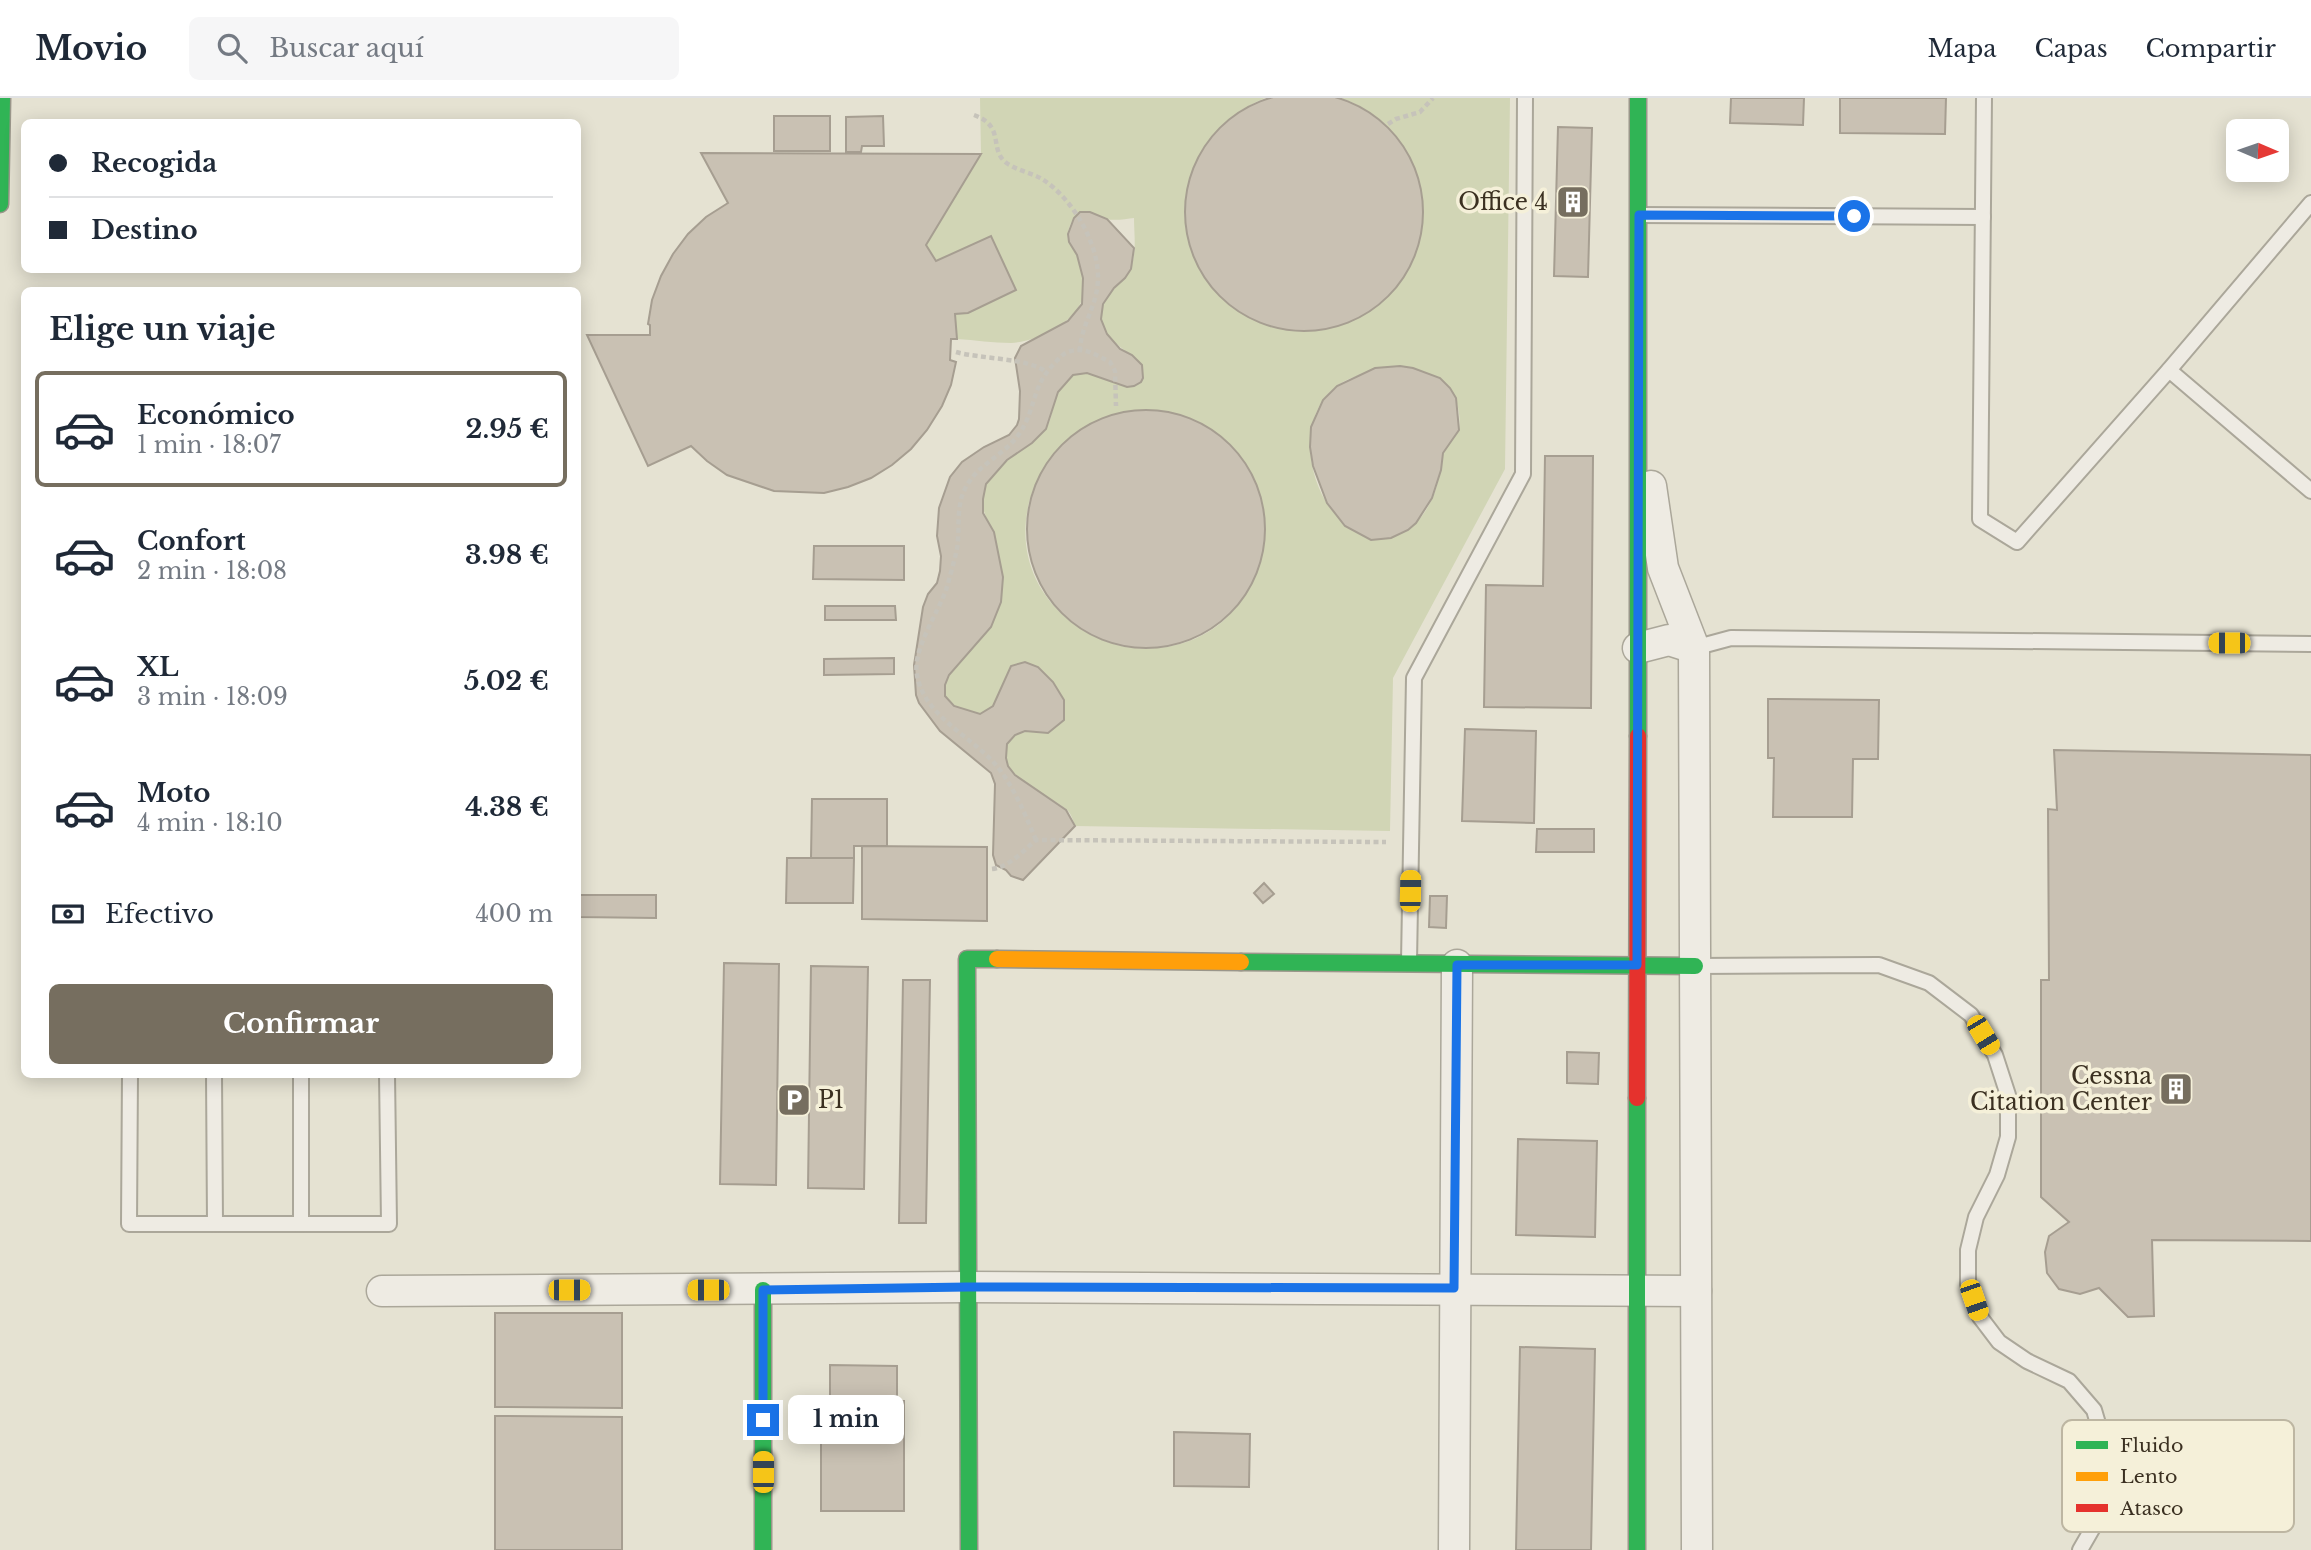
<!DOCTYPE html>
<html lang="es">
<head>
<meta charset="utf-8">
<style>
  :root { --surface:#fff; --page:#f6f6f7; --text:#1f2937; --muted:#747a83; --line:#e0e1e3; --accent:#766e5f }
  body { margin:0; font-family:"Libre Baskerville",serif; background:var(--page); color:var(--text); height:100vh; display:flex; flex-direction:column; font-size:26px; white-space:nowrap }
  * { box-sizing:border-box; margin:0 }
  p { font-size:23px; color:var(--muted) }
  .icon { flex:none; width:38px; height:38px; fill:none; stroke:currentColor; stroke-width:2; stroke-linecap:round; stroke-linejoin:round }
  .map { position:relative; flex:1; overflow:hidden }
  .details { position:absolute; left:21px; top:189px; width:560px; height:791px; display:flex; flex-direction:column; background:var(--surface); border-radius:10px; box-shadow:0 4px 18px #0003 }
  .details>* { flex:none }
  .top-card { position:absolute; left:21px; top:21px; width:560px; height:154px; border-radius:10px; box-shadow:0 4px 18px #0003; display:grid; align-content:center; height:154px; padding:0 28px; background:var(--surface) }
  .needle { width:46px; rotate:92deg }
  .tools { position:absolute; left:2226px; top:21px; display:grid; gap:14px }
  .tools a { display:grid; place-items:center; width:63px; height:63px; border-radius:10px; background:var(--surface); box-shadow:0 4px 18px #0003; font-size:35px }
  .end { position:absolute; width:32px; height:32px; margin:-16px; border:9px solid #1a73e8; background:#fff; box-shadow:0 0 0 4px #fff }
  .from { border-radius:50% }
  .bubble { position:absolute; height:49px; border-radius:10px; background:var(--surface); box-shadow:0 4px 18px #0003; font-size:23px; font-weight:700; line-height:49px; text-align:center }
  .car { position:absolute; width:21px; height:42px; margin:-21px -10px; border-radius:9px; box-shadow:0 0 5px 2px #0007; background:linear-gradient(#f5c518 24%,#345 0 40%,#f5c518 0 76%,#345 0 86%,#f5c518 0) }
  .top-card b { display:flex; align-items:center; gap:24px; height:66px; font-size:26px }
  .top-card b+b { border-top:2px solid var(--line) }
  .top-card i { width:18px; height:18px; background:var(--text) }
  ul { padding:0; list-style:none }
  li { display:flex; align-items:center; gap:21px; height:116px; margin:0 14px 10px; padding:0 14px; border:4px solid transparent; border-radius:10px }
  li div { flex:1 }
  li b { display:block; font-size:26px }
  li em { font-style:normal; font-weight:700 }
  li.active { border-color:var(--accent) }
  li>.icon { width:63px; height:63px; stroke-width:1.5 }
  h2 { padding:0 28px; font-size:32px; line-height:84px }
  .pay { display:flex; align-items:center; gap:18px; height:77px; padding:0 28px; font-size:26px }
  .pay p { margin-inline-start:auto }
  .action { display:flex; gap:14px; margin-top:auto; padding:14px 28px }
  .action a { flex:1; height:80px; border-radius:10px; background:var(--accent); color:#fff; font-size:28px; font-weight:700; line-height:80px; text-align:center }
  header { display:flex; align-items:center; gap:42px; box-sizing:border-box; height:98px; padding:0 35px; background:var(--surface); border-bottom:2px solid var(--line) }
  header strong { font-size:33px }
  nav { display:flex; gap:38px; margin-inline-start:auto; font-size:24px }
  .search { width:490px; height:63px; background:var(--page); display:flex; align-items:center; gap:18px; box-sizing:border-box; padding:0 24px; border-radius:10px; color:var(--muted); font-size:26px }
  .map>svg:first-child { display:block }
</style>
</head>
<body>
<header>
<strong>Movio</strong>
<div class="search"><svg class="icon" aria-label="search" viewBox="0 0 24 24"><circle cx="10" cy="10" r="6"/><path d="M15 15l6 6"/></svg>Buscar aquí</div>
<nav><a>Mapa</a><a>Capas</a><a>Compartir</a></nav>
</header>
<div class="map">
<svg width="2311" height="1452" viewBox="0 0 2311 1452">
  <rect width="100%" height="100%" fill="#e5e2d2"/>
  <!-- green -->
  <path fill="#d1d5b5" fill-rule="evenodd" d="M980,0h285c-42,17 -72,51 -79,97 -6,35 7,72 31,97 22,24 52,38 84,38 136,1 168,-186 40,-232h169l-5,371 -112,209 -3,153 -315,-5c-2,-6 -3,-10 -7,-15 -16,-16 -78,-37 -60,-68 9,-15 26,-11 40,-10l16,-13v-20l-11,-18 -15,-15 -13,-5 -14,4 -18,40 -13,8 -26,-8 -9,-10v-11l4,-10c46,-50 63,-68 46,-138 -4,-15 -15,-24 -12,-41 6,-33 42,-42 61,-65 10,-11 7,-28 15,-40 3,-6 9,-11 14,-16l14,-2 40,14 14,-5c12,-27 -37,-32 -40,-64 -2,-24 23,-32 30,-51 6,-15 3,-33 3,-49 -8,1 -20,3 -27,1 -8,-2 -17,-10 -26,-7 -8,3 -15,19 -13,28 2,5 5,9 8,14 6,10 8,25 8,36 -1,30 -47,52 -73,53 -18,0 -36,-3 -54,-4l-2,-25 12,-1 48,-23 -24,-54 -55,25 -10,-16 55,-91zM1413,270c16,6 35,10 42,29 3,7 6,24 4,32 -3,10 -14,17 -17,27 -3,14 -3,28 -9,41 -23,51 -70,56 -103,11 -29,-41 -30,-112 24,-131 18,-7 40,-7 59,-9zM1149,312c169,19 140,251 -15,238 -23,-2 -45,-12 -63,-26 -91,-72 -36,-208 78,-212z"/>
  <!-- building -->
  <g fill="#c9c1b3" stroke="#a69e91" stroke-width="2">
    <circle cx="1304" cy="114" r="119"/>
    <polygon points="1731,0 1804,0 1803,27 1730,25"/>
    <polygon points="1840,0 1946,0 1945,36 1840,35"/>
    <rect x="774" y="18" width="56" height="35"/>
    <polygon points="883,18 884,48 862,48 861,54 846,54 846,19"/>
    <polygon points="1558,29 1592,30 1588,179 1554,178"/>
    <polygon points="701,55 981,56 926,147 936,163 991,138 1016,192 968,215 955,216 957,241 951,241 950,262 956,264 951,287 942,308 927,332 911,351 892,367 871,380 848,389 824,395 774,393 727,377 707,363 691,348 648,368 587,237 650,237 650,227 648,226 652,202 661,178 673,156 688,136 706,119 728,105"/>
    <polygon points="1080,114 1090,114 1107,121 1134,150 1131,171 1125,180 1114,190 1103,206 1101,221 1107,236 1120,251 1132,257 1142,267 1143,280 1141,284 1134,288 1127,289 1087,275 1073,277 1058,294 1046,331 1032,345 1007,362 986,386 983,401 983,415 994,434 1003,479 1001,504 991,529 949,577 945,587 945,598 954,608 980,616 993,608 1011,568 1025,564 1038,569 1053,584 1064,602 1064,622 1048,635 1025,633 1015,637 1007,646 1006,660 1008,668 1015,677 1066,712 1075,728 1023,782 1011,778 1006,772 996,767 993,757 995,686 991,675 940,633 919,605 916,597 914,567 923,509 928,496 937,485 940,473 941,458 937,438 939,410 950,379 962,364 984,349 1009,337 1017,327 1019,321 1020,293 1015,260 1021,248 1068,223 1082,206 1083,180 1077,157 1069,144 1068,136 1074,120"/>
    <polygon points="1400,268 1413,270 1440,280 1450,290 1456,300 1459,332 1443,355 1441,372 1432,400 1416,425 1408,432 1391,440 1371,442 1345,428 1327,405 1313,368 1310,349 1311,329 1323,302 1337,288 1375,270"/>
    <circle cx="1146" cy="431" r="119"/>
    <polygon points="1545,358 1593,358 1591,610 1484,609 1486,487 1543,488"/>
    <polygon points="814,448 904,448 904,482 813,481"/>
    <polygon points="825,508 895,508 896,522 825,522"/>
    <polygon points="894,560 894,576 824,577 824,561"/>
    <polygon points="1768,601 1879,602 1878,661 1853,661 1852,719 1773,719 1774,660 1768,660"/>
    <polygon points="1465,631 1536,633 1534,725 1462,723"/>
    <polygon points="2054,652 2311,657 2311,1143 2152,1142 2154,1218 2128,1219 2099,1190 2080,1196 2059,1191 2047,1175 2045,1154 2049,1138 2069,1124 2041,1099 2041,882 2049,882 2048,711 2057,712"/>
    <polygon points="812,701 887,701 887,748 854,748 854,760 811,760"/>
    <polygon points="1537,731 1594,731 1594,754 1536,754"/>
    <polygon points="862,748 987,749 987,823 862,821"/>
    <polygon points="787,760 854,760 853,805 786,805"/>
    <polygon points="1264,785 1274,796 1263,805 1254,795"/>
    <polygon points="578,797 656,797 656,820 578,819"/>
    <polygon points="1430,798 1447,798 1446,830 1429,829"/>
    <polygon points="724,865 779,866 776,1087 720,1086"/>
    <polygon points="811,868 868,869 864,1091 808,1090"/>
    <polygon points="903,882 930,882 926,1125 899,1125"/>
    <polygon points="1567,954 1599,955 1598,986 1567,985"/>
    <polygon points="1518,1041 1597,1043 1595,1139 1516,1137"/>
    <polygon points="495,1215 622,1215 622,1310 495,1309"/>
    <polygon points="1520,1249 1595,1251 1591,1452 1516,1452"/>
    <polygon points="830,1267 897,1268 897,1300 830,1300"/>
    <rect x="821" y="1303" width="83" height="110"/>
    <polygon points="495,1318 622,1319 622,1452 495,1452"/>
    <polygon points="1174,1334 1250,1336 1249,1389 1174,1388"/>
  </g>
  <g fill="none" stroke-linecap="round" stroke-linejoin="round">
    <defs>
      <g id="lane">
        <polyline points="1984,0 1980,421 2017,444 2169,272 2311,105"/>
        <polyline points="1640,117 1983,119"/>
        <polyline points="2169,272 2311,393"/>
        <polyline points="1694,550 1731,540 2311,546"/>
        <polyline points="1409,864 1414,580 1523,376 1525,0"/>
        <polyline points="1696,868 1879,867 1929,885 1971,917 1995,957 2008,997 2008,1039 1997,1077 1976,1119 1968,1152 1968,1186 1980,1219 1999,1244 2027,1263 2069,1283 2094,1312 2104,1346 2106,1383 2095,1426 2080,1452"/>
        <polyline points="130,976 129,1126 389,1126 387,976"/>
        <polyline points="214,976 215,1126"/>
        <polyline points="301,976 301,1126"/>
      </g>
      <g id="street">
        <polyline points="1651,388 1663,470 1694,550 1697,1452"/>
        <polyline points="1638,550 1669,542 1694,550"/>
        <polyline points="382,1193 968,1189 1696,1193"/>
        <polyline points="1454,1452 1457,867"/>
      </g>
      <g id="fast">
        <polyline points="0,106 2,0"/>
        <polyline points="1638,638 1638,0"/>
        <polyline points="1241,864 1695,868"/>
        <polyline points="763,1192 763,1452"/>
        <polyline points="969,1452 967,861 997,861"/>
        <polyline points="1637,1452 1637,1000"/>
      </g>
      <polyline id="slow" points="997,861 1241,864"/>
      <polyline id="jam" points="1637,1000 1638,638"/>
    </defs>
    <!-- lane casing -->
    <use href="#lane" stroke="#aba79a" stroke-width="18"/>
    <!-- street casing -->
    <use href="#street" stroke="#aba79a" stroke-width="33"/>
    <!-- fast casing -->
    <use href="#fast" stroke="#9a968a" stroke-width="19"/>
    <!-- slow casing -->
    <use href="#slow" stroke="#9a968a" stroke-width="19"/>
    <!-- jam casing -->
    <use href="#jam" stroke="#9a968a" stroke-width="19"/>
    <!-- path -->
    <g stroke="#c6c3ba" stroke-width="4.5" stroke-dasharray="5 3.5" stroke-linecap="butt">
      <path d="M974,17c33,12 13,35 34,49 11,7 24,9 34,15 32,20 62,72 55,110 -3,21 -16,38 -17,61"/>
      <polyline points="1388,26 1396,21 1420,14 1433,0"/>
      <path d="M956,254c24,7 74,6 90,20"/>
      <path d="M1036,742c-11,-26 -22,-53 -40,-75 -25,-29 -72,-49 -79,-90 -5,-25 21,-62 29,-85 4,-13 8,-28 11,-41 3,-18 -1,-41 7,-58 11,-26 40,-35 55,-57 17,-24 12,-47 35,-70 3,-3 7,-9 12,-11 16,-8 30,2 44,9l5,9 1,35"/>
      <path d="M992,771c17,-2 31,-18 44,-29l350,2"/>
    </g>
    <!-- lane -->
    <use href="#lane" stroke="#eeebe3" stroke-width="14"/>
    <!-- street -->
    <use href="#street" stroke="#eeebe3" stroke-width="30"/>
    <!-- fast -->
    <use href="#fast" stroke="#30b455" stroke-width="16"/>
    <!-- slow -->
    <use href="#slow" stroke="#ff9f0a" stroke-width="16"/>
    <!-- jam -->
    <use href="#jam" stroke="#e5322d" stroke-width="16"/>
  </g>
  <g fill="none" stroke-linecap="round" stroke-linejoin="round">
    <!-- route -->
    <polyline stroke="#1a73e8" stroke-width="9" points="763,1322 763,1192 968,1189 1454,1190 1457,867 1637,867 1639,117 1854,118"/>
  </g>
  <!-- icons -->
  <defs>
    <symbol id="building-square" viewBox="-11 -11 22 22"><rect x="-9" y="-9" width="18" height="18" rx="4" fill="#766e5f" stroke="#f5f0d9"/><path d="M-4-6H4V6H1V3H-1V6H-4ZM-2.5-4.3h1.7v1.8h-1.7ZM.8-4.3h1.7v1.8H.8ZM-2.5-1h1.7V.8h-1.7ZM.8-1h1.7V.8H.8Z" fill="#fff"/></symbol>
    <symbol id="parking-square" viewBox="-11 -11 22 22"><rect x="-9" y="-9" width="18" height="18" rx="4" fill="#766e5f" stroke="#f5f0d9"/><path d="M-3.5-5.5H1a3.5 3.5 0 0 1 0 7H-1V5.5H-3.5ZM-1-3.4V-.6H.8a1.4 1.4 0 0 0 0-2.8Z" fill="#fff"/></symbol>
  </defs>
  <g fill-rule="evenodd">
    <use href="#building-square" x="1554" y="85" width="38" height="38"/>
    <use href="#building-square" x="2157" y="972" width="38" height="38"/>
    <use href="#parking-square" x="775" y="983" width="38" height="38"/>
  </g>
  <g text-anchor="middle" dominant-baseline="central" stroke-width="7" stroke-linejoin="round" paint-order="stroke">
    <!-- poi labels -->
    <g font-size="23" fill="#3b3021" stroke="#f5f0d9" text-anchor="end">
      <text x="1548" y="104">Office 4</text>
      <text x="2152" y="978">Cessna<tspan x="2152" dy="26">Citation Center</tspan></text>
      <text x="818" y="1002" text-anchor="start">P1</text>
    </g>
  </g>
  <!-- legend -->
  <rect x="2062" y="1322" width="232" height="112" rx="10" fill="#f5f0d9" stroke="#bdb6a2" stroke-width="2"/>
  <rect x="2076" y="1343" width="32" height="8" fill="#30b455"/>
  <rect x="2076" y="1374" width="32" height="9" fill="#ff9f0a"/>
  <rect x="2076" y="1406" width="32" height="8" fill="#e5322d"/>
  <g font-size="19" fill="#3b3021">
    <text x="2120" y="1354">Fluido</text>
    <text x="2120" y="1385">Lento</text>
    <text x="2120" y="1417">Atasco</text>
  </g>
</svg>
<div class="tools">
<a><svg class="needle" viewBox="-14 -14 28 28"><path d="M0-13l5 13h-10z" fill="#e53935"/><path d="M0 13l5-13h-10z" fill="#747a83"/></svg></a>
</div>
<i class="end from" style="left:1854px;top:118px"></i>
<i class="end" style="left:763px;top:1322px"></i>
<div class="bubble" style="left:788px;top:1297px;width:116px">1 min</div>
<i class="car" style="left:2229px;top:545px;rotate:270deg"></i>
<i class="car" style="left:1410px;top:793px;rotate:1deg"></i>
<i class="car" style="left:1983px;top:937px;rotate:149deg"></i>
<i class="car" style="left:569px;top:1192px;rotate:90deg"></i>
<i class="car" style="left:708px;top:1192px;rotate:270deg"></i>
<i class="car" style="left:1974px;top:1202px;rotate:161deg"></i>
<i class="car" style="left:763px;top:1374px;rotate:0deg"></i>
<div class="top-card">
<b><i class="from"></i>Recogida</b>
<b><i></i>Destino</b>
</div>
<section class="details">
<h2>Elige un viaje</h2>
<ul>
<li class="active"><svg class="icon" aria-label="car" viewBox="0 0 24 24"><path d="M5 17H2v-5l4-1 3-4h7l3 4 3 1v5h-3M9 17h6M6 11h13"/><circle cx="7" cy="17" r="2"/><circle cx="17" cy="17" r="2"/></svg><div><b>Económico</b><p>1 min · 18:07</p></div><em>2.95 €</em></li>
<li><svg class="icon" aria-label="car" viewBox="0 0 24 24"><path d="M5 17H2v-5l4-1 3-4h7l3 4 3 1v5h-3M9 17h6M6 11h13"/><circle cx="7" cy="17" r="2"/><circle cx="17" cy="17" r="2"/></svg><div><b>Confort</b><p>2 min · 18:08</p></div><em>3.98 €</em></li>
<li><svg class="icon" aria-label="car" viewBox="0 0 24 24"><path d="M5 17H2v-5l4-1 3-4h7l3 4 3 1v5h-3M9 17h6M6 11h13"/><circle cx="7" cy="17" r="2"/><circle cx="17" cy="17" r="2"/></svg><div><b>XL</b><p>3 min · 18:09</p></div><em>5.02 €</em></li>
<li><svg class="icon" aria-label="car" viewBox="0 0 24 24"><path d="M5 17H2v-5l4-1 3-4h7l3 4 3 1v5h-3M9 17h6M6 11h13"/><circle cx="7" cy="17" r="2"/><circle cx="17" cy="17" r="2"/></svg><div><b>Moto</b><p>4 min · 18:10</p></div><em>4.38 €</em></li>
</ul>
<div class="pay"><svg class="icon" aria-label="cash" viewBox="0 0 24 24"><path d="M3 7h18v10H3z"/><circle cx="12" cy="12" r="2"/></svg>Efectivo<p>400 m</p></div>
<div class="action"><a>Confirmar</a></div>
</section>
</div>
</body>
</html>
